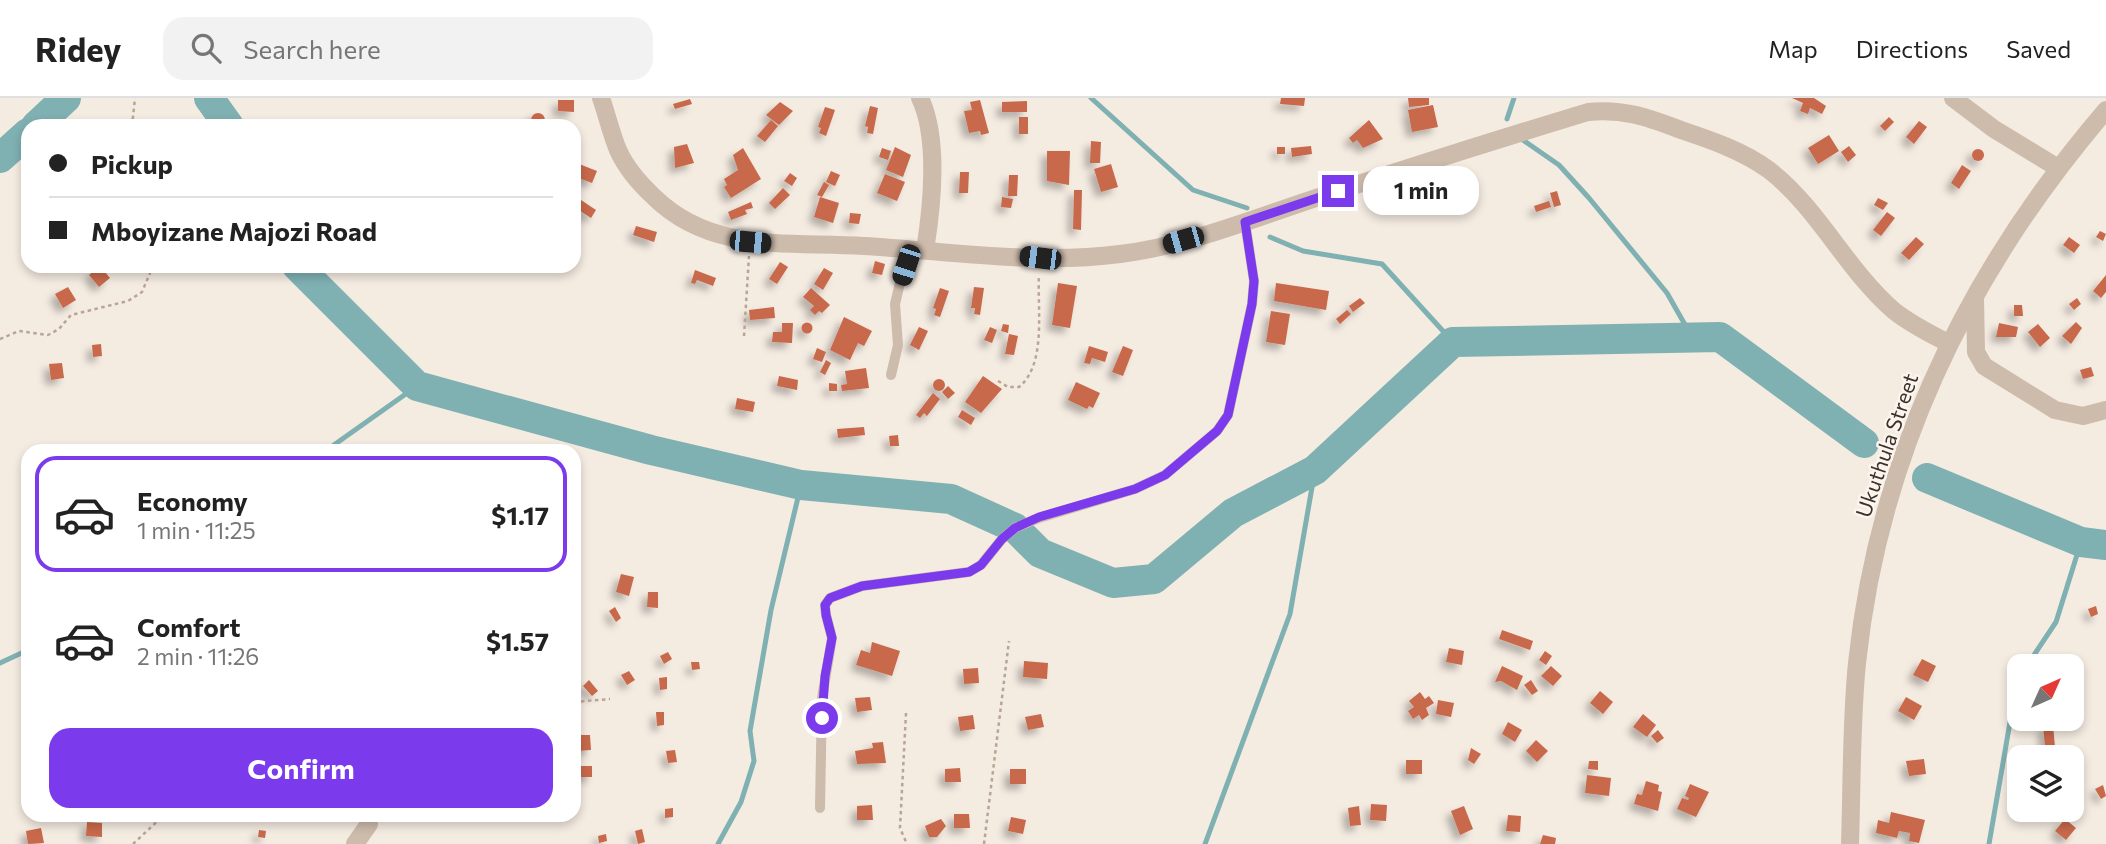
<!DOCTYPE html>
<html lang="en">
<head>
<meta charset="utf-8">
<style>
  :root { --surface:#fff; --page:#f2f2f2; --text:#222; --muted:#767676; --line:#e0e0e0; --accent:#7c3aed }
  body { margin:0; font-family:Commissioner,sans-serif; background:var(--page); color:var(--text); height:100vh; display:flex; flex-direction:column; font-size:26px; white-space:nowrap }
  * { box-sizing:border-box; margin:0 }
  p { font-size:23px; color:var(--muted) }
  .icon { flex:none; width:38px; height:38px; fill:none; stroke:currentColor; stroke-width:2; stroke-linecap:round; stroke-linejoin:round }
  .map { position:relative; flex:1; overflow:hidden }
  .sheet { position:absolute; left:21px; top:346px; width:560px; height:378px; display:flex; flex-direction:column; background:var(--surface); border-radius:21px; box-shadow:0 4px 10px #0003 }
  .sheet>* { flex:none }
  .guide { position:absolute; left:21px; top:21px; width:560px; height:154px; border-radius:21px; box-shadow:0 4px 10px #0003; display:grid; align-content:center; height:154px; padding:0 28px; background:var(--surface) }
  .needle { width:46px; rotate:45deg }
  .controls { position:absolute; left:2007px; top:556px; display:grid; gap:14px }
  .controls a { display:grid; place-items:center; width:77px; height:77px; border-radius:14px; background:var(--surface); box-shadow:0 4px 10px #0003; font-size:35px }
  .end { position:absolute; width:32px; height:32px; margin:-16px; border:9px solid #7c3aed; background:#fff; box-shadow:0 0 0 4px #fff }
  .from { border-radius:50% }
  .bubble { position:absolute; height:49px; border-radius:21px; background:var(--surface); box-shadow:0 4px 10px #0003; font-size:23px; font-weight:700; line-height:49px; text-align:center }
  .car { position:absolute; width:21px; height:42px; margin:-21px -10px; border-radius:9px; box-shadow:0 0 5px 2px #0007; background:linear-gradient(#222 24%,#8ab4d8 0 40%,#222 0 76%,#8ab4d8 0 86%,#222 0) }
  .guide b { display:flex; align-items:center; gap:24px; height:66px; font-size:26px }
  .guide b+b { border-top:2px solid var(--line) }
  .guide i { width:18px; height:18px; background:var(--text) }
  ul { padding:12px 0 0; list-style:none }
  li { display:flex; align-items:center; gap:21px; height:116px; margin:0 14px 10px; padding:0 14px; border:4px solid transparent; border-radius:21px }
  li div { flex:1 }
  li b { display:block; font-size:26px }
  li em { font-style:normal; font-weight:700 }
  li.selected { border-color:var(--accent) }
  li>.icon { width:63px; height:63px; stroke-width:1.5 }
  .action { display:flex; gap:14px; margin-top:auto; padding:14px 28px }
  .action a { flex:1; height:80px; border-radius:21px; background:var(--accent); color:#fff; font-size:28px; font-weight:700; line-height:80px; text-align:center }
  header { display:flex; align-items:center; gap:42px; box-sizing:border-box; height:98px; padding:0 35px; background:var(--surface); border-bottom:2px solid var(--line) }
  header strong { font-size:33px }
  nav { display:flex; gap:38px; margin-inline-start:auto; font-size:24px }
  .search { width:490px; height:63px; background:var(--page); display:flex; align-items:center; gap:18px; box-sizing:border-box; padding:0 24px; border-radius:21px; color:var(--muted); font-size:26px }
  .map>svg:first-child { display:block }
</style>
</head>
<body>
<header>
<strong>Ridey</strong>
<div class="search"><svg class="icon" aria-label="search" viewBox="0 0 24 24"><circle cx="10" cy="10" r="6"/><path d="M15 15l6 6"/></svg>Search here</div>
<nav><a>Map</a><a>Directions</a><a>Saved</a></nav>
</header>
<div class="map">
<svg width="2106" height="746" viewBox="0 0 2106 746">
  <defs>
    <filter id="shadow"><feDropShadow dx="-5.5" dy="5.5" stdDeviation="3.5" flood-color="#0004"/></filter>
  </defs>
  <rect width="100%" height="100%" fill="#f4ebe1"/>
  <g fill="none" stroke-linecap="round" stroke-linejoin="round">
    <!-- stream -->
    <g stroke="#7fb0b2" stroke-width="5">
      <polyline points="1091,0 1193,92 1247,110"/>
      <polyline points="1507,21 1514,0"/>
      <polyline points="1520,40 1559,67 1589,100 1667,195 1692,239"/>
      <polyline points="1270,139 1303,153 1382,166 1453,244"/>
      <polyline points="324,354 417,288"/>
      <polyline points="0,565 28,552"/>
      <polyline points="2026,569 2056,524 2081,444"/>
      <polyline points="718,746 741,704 754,663 750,633 771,512 801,387"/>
      <polyline points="1205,746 1290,516 1315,372"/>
      <polyline points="1989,746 2014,601 2020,586"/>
    </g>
    <!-- river -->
    <g stroke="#7fb0b2" stroke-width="30">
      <polyline points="209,0 229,28"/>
      <polyline points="36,28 66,0"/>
      <polyline points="0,60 28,35"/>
      <polyline points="297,168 417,288 651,352 801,387 951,401 1015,430 1040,455 1113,485 1154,481 1233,415 1315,372 1453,244 1720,239 1864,345"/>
      <polyline points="1927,380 2081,444 2106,447"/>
    </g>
  </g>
  <!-- building -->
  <g fill="#c8694b" filter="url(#shadow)">
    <polygon points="1281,0 1305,0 1304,8 1280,6"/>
    <polygon points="1408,0 1429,0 1429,7 1409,9"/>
    <polygon points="1792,0 1814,0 1826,8 1822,16 1810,10 1808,16 1800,13 1803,5"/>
    <polygon points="690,1 692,6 675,11 673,6"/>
    <polygon points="558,2 574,2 574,14 558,13"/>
    <polygon points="980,2 989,35 981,37 980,33 969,35 964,13 972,12 970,4"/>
    <polygon points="1027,3 1027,14 1002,14 1002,4"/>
    <polygon points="780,4 793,13 779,27 766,17"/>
    <polygon points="1433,7 1438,29 1412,34 1408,12"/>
    <polygon points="870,8 878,10 873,36 867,35 868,29 865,28"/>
    <polygon points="825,9 835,12 826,38 819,35 821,30 818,29"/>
    <circle cx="538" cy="22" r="7"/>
    <rect x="1019" y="19" width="9" height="17"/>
    <polygon points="1889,19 1894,24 1885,33 1880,28"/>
    <polygon points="771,22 778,28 765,44 757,38"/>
    <polygon points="1369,22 1383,41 1363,50 1357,42 1353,45 1349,40"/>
    <polygon points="1919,23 1927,29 1914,46 1906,39"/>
    <polygon points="1829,37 1839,53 1818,66 1808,50"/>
    <polygon points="1091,43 1101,44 1100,65 1090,65"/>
    <polygon points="687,46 694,65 675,70 674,49"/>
    <polygon points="1311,48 1312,56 1292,59 1291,50"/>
    <polygon points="1849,48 1856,57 1848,64 1841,54"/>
    <polygon points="895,49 911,57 903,79 886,72"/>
    <rect x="1277" y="49" width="8" height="7"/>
    <polygon points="743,50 761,81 731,100 724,89 727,87 724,81 738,72 733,57"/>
    <polygon points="882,50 891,53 888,62 879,59"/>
    <circle cx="1978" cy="57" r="6"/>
    <polygon points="1047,53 1070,53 1069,87 1047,83"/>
    <polygon points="574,64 597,73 592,85 576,79 574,83"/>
    <polygon points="1111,66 1118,89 1101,94 1094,71"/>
    <polygon points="1962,67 1971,73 1959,91 1951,85"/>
    <polygon points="831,73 840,77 835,88 826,84"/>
    <polygon points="960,74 969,74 968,95 959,95"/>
    <polygon points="790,75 797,80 792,88 784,83"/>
    <polygon points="885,76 905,84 897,103 877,95"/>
    <polygon points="1009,77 1018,77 1017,98 1008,98"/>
    <polygon points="824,84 829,87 822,99 817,97"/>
    <polygon points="783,90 790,97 775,111 769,105"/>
    <polygon points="1074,92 1082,92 1081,132 1073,131"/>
    <polygon points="1557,93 1561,107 1554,109 1550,95"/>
    <polygon points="820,99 839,105 833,125 814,119"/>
    <polygon points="1002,99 1013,101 1011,110 1001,109"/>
    <polygon points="578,100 596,112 591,120 574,109"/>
    <polygon points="1878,100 1888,105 1883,112 1874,107"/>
    <polygon points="1549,103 1551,109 1536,114 1534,108"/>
    <polygon points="751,104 753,110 745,112 747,116 731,122 728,114"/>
    <polygon points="1887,114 1895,120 1881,138 1873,132"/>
    <polygon points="850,115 861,116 859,126 849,125"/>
    <polygon points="636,128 657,134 654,144 633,137"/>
    <polygon points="2100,133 2106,136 2103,143 2096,139"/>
    <polygon points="1916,139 1924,146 1909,162 1901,155"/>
    <polygon points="2069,139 2080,147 2074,155 2063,147"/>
    <polygon points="875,163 885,166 882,177 872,175"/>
    <polygon points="780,164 788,169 777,186 769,181"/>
    <polygon points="100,168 110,180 99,189 89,177"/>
    <polygon points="824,170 833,175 823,192 814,186"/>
    <polygon points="695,172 716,180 713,188 697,182 695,186 691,185"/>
    <polygon points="2106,177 2106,194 2101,200 2093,193"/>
    <polygon points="1058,185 1077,188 1070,230 1052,227"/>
    <polygon points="1276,185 1329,193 1326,212 1274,203"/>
    <polygon points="68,189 76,202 63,210 55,196"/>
    <polygon points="974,189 984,190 980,217 974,216 975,210 971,210"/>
    <polygon points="811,190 830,207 822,215 819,213 815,217 810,212 814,208 803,199"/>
    <polygon points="940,190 949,193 940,219 934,217 936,211 933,210"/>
    <polygon points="1360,200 1365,205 1353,214 1349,208"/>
    <polygon points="2077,200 2081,206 2074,212 2069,206"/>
    <polygon points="2014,207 2022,207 2023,218 2014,218"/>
    <polygon points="774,209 775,220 750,222 749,212"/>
    <polygon points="1347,212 1351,216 1340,226 1336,221"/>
    <polygon points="1271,213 1290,216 1285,247 1266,244"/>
    <polygon points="844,219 872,233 864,248 858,245 850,262 830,252"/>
    <polygon points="2076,224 2082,230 2071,246 2062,238"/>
    <circle cx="807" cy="230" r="5.5"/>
    <polygon points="782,225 793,225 792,245 772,244 773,234 782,234"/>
    <polygon points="1999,225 2018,229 2016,239 1996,239"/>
    <polygon points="1003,226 1009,227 1008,235 1001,233"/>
    <polygon points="2038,226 2050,240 2040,249 2028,234"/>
    <polygon points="919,229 928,233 919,252 910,247"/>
    <polygon points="990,229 997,232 992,245 984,242"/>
    <polygon points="1009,236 1018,238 1014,257 1005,256"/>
    <polygon points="101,246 102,258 93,259 92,247"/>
    <polygon points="1089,248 1108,254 1105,264 1092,260 1090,266 1084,265"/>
    <polygon points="1123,248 1133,252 1123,278 1112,274"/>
    <polygon points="817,250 826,254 822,264 813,261"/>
    <polygon points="826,262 831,265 825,277 820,274"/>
    <polygon points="62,265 64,280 51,282 49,266"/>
    <polygon points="2091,269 2094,278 2083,281 2080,272"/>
    <polygon points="866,270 869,290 842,293 841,287 847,286 845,273"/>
    <polygon points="779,278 798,282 797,292 777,288"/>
    <polygon points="983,278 1002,291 981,315 965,304"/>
    <circle cx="939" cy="287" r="6"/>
    <polygon points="1076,284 1100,295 1093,310 1089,308 1087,311 1068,302"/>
    <polygon points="829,285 837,286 837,293 829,293"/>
    <polygon points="948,288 955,295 948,301 942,294"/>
    <polygon points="933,295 940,301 927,318 924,315 920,320 916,317"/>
    <polygon points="737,300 755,304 753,314 735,311"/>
    <polygon points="962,312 975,320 971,327 958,319"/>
    <polygon points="864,329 865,337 838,340 837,331"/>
    <polygon points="898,337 899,348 890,348 889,338"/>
    <polygon points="621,476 634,479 629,498 616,494"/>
    <polygon points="648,494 658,494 658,510 647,509"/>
    <polygon points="2096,508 2098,516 2091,519 2088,511"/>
    <polygon points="615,509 621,520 616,524 609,513"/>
    <polygon points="1502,532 1533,543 1530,552 1499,541"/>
    <polygon points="872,544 900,553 892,578 856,567 861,552 870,555"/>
    <polygon points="1449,550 1464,553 1462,567 1446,564"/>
    <polygon points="1545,553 1552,558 1546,567 1539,562"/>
    <polygon points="668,554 672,561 664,566 660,558"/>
    <polygon points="1922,561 1936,568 1928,584 1913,577"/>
    <polygon points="1024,563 1048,565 1047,581 1023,579"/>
    <polygon points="691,564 699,564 700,571 692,572"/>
    <polygon points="1502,568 1523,578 1517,592 1501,583 1495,584"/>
    <polygon points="1551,568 1562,578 1553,588 1541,578"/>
    <polygon points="978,570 979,585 964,586 963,571"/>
    <polygon points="629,573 635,582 627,587 621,577"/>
    <polygon points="667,579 667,591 660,592 659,580"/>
    <polygon points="589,582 598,593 592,598 583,588"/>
    <polygon points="1531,582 1538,593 1532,597 1524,587"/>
    <polygon points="1600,593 1613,604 1603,616 1590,605"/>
    <polygon points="1420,594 1425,601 1429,598 1434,605 1426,610 1429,617 1422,622 1419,617 1413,621 1408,613 1414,609 1409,603"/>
    <polygon points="870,599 872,612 857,614 855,600"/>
    <polygon points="1906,599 1922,608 1914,622 1898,613"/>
    <polygon points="1438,602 1454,605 1451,619 1436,616"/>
    <polygon points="656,614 664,614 664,627 657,628"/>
    <polygon points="1041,616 1044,629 1028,632 1025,619"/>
    <polygon points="1643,616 1656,627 1647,639 1633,629"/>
    <polygon points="973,617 975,631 960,633 958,619"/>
    <polygon points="1508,624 1522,632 1515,644 1502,636"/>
    <polygon points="2053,627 2055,649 2045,649 2043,628"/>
    <polygon points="1658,632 1664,640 1657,645 1651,638"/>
    <polygon points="576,637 590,637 591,652 577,653"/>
    <polygon points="1536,642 1548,653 1537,664 1526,653"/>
    <polygon points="883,644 886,665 857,666 855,653 873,650 872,645"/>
    <polygon points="1471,650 1481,656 1474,666 1468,662"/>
    <polygon points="675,652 677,664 668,665 666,653"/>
    <polygon points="1924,661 1926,676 1909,678 1906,663"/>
    <rect x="1406" y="662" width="16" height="14"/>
    <polygon points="1589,663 1598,663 1598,672 1588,671"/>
    <rect x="580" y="668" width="12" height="11"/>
    <polygon points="960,670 961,684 945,684 945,671"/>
    <rect x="1010" y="671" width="16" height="15"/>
    <polygon points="1587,677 1611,680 1609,698 1585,695"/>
    <polygon points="1646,683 1659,687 1658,693 1662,694 1658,713 1634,706 1637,696 1642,697"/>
    <polygon points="1690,686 1709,694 1696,719 1677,711 1682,700 1688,702 1689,700 1685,698"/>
    <polygon points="2103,687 2106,698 2101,701 2095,691"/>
    <polygon points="1371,706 1387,707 1386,723 1370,722"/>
    <polygon points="872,707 873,722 857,722 857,708"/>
    <polygon points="1359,708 1361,727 1350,728 1348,710"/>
    <polygon points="1464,708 1473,731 1460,737 1451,713"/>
    <polygon points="673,710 673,719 665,720 665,711"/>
    <polygon points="1891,714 1925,722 1919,745 1909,743 1910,735 1899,733 1897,740 1876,735 1878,722 1889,725"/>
    <polygon points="954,716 969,716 970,730 954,730"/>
    <polygon points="1508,717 1521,718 1520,734 1506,733"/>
    <polygon points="1011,719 1026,722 1023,736 1008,733"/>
    <polygon points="941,721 946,728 937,739 929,739 925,728"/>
    <polygon points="2065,721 2076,730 2066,742 2055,733"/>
    <polygon points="87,724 102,725 102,739 86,738"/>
    <polygon points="41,730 44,745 28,746 26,733"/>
    <polygon points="642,731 645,744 638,746 635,733"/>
    <polygon points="259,732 266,733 265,740 258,739"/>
    <polygon points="606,736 607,743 599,745 598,738"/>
    <polygon points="1543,737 1556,740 1555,746 1540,746"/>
  </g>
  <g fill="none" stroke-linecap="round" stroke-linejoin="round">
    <!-- path -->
    <g stroke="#b9a596" stroke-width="2.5" stroke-dasharray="3.5 3.5" stroke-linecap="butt">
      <polyline points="132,28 135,0"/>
      <polyline points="744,238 749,158"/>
      <polyline points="0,241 19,233 48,237 59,231 71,217 128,203 142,194 153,168"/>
      <path d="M998,283l10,6h11c28,-23 18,-79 20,-112"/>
      <polyline points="574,604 610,601"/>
      <polyline points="906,615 900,730 907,746"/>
      <polyline points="133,746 163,718"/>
      <polyline points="984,746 1009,543"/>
    </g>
    <!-- lane -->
    <g stroke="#cdbbac" stroke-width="10">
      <polyline points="891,277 898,247 895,206 908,151"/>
      <polyline points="820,710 822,600 832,540 826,517 825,507 830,500 862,488 969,474 981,467 1002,441 1015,430 1039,420 1135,391 1165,377 1217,333 1228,317 1252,206 1254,183 1245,124"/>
    </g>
    <!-- street -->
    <g stroke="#cdbbac" stroke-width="18">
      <path d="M601,0c6,17 10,35 17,52 8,18 21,33 36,47 58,57 136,44 210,49 84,5 172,19 256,8 65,-8 130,-34 193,-55 91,-30 183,-59 275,-87 35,-4 61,6 93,18 30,10 62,21 88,40 49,38 77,99 124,140 17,14 36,23 55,33"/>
      <path d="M920,0c19,40 12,109 5,152"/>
      <polyline points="1953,0 1994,31 2058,70"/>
      <polyline points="1975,201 1976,254 1984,268 2055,312 2083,318 2106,312"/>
      <polyline points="355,746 369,726"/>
      <path d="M1850,746c2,-60 1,-121 7,-181 22,-210 113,-394 249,-553"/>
    </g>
  </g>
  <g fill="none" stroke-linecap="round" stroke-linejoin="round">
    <!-- route -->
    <polyline stroke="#7c3aed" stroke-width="9" points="822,620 825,578 832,540 826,517 825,507 830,500 862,488 969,474 981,467 1002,441 1015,430 1039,419 1135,391 1165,377 1217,333 1228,317 1252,206 1254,183 1245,124 1338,93"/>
  </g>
  <g text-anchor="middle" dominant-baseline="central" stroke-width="5" stroke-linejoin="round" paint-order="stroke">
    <!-- street labels -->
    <g font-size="21" fill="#3b302b" stroke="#fbf5ee">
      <text transform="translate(1886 347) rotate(-71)">Ukuthula Street</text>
    </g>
  </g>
</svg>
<div class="controls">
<a><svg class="needle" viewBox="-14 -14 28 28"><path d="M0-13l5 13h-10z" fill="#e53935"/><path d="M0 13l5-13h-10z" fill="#767676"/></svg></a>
<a><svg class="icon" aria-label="layers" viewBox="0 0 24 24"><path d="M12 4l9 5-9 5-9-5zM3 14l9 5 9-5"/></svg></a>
</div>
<i class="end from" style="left:822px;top:620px"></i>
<i class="end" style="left:1338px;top:93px"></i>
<div class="bubble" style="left:1363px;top:68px;width:116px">1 min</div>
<i class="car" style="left:1183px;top:142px;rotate:254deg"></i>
<i class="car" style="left:750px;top:144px;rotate:95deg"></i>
<i class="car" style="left:1040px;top:160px;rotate:277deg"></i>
<i class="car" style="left:906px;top:167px;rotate:198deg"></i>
<div class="guide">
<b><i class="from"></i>Pickup</b>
<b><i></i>Mboyizane Majozi Road</b>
</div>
<section class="sheet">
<ul>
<li class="selected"><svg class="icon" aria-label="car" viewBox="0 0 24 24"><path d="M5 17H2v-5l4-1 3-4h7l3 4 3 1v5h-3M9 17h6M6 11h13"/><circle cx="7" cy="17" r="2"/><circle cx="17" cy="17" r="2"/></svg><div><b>Economy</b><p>1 min · 11:25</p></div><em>$1.17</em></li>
<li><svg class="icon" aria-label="car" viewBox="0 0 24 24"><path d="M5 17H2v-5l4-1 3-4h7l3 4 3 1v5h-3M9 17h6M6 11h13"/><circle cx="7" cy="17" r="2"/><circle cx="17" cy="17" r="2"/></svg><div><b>Comfort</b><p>2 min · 11:26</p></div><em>$1.57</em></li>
</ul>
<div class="action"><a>Confirm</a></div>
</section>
</div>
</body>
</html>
